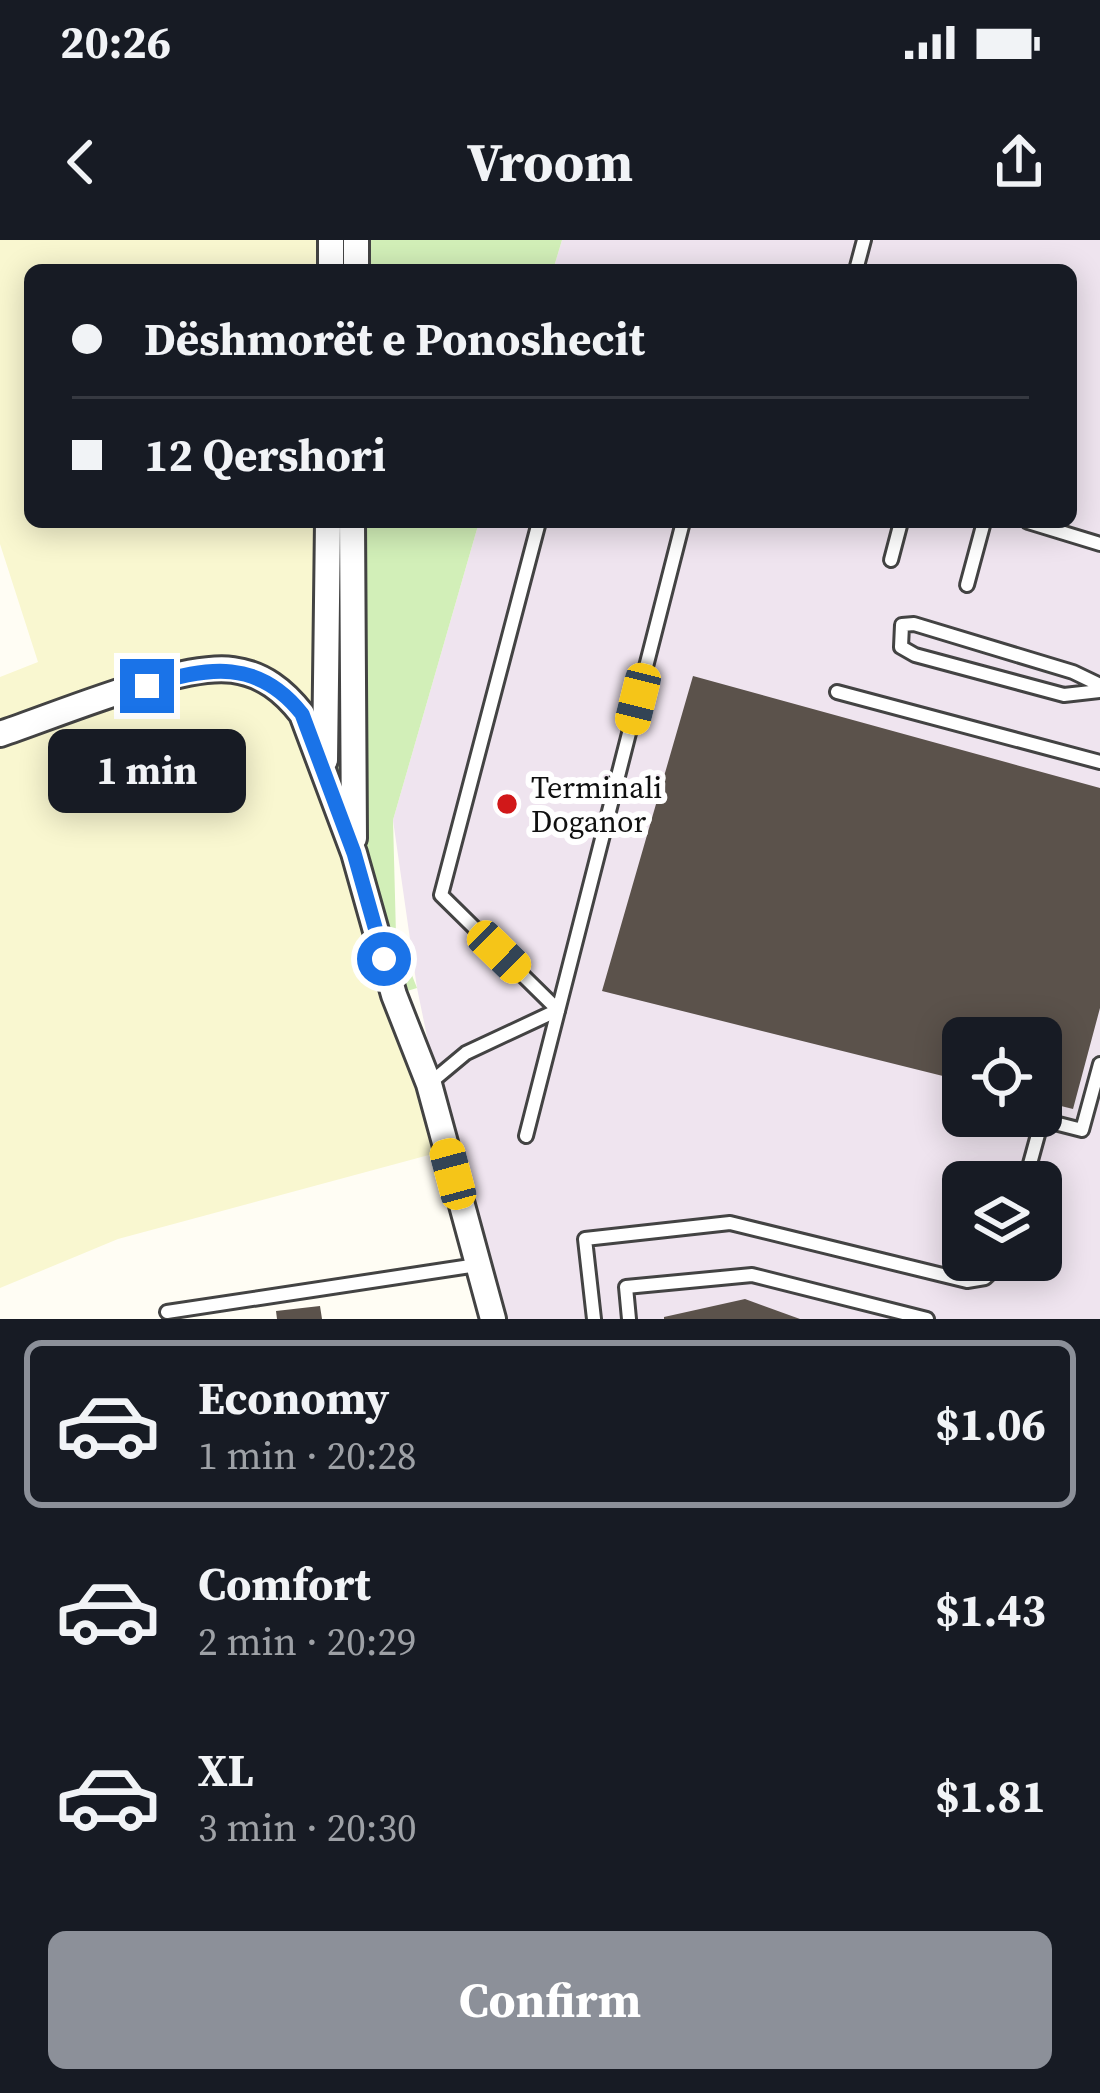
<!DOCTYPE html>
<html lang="en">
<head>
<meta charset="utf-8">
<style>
  :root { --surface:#171b24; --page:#20242c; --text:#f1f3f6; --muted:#9ea1a6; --line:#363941; --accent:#8c9099 }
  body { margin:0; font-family:"Source Serif 4",serif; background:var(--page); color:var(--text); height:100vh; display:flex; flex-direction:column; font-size:45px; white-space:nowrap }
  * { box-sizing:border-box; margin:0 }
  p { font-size:39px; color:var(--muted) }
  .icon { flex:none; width:66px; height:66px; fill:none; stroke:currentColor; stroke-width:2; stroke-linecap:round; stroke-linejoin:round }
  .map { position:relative; height:1079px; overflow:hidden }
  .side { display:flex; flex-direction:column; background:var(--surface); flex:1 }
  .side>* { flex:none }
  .guide { position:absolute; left:24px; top:24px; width:1053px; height:264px; border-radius:18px; box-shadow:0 6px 30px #0003; display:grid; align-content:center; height:264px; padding:0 48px; background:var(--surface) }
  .tools { position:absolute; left:942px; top:777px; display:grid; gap:24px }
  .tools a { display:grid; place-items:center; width:120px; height:120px; border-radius:18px; background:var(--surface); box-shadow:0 6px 30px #0003; font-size:60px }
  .end { position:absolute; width:54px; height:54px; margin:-27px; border:15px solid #1a73e8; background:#fff; box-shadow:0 0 0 6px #fff }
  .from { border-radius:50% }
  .bubble { position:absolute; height:84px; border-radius:18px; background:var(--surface); box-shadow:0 6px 30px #0003; font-size:39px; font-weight:700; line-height:84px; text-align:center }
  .car { position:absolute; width:36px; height:72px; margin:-36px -18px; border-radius:15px; box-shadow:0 0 9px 3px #0007; background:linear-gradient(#f5c518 24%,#345 0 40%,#f5c518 0 76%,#345 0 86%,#f5c518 0) }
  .guide b { display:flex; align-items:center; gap:42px; height:114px; font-size:45px }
  .guide b+b { border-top:3px solid var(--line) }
  .guide i { width:30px; height:30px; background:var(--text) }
  ul { padding:21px 0 0; list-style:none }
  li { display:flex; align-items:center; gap:36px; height:168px; margin:0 24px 18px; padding:0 24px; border:6px solid transparent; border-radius:18px }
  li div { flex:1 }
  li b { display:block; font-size:45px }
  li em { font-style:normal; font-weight:700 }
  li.current { border-color:var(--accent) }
  li>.icon { width:108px; height:108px; stroke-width:1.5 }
  .button { display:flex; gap:24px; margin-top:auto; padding:24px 48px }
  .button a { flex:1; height:138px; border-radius:18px; background:var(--accent); color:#fff; font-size:48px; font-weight:700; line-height:138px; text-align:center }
  .status { display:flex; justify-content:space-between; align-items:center; height:84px; padding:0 60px; background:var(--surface); direction:ltr }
  .status svg { height:33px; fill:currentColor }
  header { display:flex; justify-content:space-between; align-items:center; height:156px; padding:0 48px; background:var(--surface); font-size:54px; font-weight:700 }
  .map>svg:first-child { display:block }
</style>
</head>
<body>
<div class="status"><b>20:26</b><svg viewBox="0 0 49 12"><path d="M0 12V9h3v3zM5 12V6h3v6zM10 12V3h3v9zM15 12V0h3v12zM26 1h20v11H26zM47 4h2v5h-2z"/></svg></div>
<header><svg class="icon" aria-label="back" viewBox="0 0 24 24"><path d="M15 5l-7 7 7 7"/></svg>Vroom<svg class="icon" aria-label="share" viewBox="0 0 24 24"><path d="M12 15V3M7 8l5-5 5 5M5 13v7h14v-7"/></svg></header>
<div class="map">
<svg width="1100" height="1079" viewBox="0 0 1100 1079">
  <rect width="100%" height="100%" fill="#fffdf4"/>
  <!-- industrial -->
  <path fill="#efe4ef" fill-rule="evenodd" d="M562,0h538v1079h-602l-48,-171 -33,-160 -24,-168 86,-298h592v-252h-518zM963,798h78v78h-78zM963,942h78v78h-78z"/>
  <!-- farmland -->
  <polygon fill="#f9f7d0" points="0,0 352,0 353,30 30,30 30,282 331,282 354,613 440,912 118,999 0,1048 0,437 38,422 0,304"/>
  <!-- green -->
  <g fill="#d2efb8">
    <polygon points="352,0 562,0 553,30 353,30"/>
    <polygon points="331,282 479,282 393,580 396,695 417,748 394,755 321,529"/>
  </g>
  <!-- building -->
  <g fill="#5b524b">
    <polygon points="693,436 1100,548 1100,768 1073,869 1041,861 1041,798 963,798 963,841 602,751"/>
    <polygon points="745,1059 800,1079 664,1079 664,1077"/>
    <polygon points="320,1066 322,1079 277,1079 276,1071"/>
  </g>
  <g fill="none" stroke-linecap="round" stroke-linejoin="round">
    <defs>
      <g id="service">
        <polyline points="856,30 864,0"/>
        <polyline points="539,282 441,655 558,770"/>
        <polyline points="1028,282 1100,304"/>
        <polyline points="891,320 901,282"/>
        <polyline points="967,345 984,282"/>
        <polyline points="1100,445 1073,432 914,384 902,385 901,407 915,415 1064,455 1100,451"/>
        <polyline points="837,452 1100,522"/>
        <polyline points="430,843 466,813 558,770"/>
        <polyline points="1027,876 1082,890 1100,824"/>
        <polyline points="526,896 683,282"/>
        <polyline points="1025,942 1042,880"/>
        <polyline points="167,1072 477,1025"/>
        <polyline points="594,1079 585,999 730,983 967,1041 985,1038 1004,1020"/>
        <polyline points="629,1079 626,1047 752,1035 927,1079"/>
      </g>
      <g id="minor">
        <polyline points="331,30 331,0"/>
        <polyline points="356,30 356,0"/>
        <polyline points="352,282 354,598"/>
        <path d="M0,494c55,-18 181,-72 233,-64 30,4 51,21 69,44l52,139 40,142 35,89 64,235"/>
        <polyline points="325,520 328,282"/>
      </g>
    </defs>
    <!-- service casing -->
    <use href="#service" stroke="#434343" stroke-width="18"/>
    <!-- minor casing -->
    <use href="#minor" stroke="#434343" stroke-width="30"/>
    <!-- service -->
    <use href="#service" stroke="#fff" stroke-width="12"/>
    <!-- minor -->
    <use href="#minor" stroke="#fff" stroke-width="24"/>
  </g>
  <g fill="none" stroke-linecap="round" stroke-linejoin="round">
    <!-- route -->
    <path stroke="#1a73e8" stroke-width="15" d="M147,446c61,-20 112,-27 155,28l52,139 30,106"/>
  </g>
  <!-- markers -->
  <circle fill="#d11819" stroke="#fff" stroke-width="4.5" cx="507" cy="564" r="12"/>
  <g text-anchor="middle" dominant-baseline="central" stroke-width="12" stroke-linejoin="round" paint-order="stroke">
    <!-- poi labels -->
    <g font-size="30" fill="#101010" stroke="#fff" text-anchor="start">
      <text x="531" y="547">Terminali<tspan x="531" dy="34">Doganor</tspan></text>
    </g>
  </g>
</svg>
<div class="tools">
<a><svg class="icon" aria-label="locate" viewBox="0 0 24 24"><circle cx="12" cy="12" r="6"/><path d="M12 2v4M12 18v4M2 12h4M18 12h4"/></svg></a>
<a><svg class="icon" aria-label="layers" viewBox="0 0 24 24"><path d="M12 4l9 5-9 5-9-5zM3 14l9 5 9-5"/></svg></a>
</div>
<i class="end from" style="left:384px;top:719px"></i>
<i class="end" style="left:147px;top:446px"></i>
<div class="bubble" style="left:48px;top:489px;width:198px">1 min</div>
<i class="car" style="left:638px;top:459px;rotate:194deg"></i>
<i class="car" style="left:499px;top:712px;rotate:134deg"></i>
<i class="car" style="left:453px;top:934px;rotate:345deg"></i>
<div class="guide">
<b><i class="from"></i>Dëshmorët e Ponoshecit</b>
<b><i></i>12 Qershori</b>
</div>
</div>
<section class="side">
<ul>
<li class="current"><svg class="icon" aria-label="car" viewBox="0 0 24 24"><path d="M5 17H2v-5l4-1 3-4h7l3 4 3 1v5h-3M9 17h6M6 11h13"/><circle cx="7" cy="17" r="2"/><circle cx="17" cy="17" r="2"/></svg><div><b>Economy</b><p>1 min · 20:28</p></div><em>$1.06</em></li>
<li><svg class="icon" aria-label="car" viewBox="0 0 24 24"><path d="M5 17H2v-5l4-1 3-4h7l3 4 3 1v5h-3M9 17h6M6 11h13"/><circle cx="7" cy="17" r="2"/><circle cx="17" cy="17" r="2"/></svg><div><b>Comfort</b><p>2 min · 20:29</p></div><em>$1.43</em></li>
<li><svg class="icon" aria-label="car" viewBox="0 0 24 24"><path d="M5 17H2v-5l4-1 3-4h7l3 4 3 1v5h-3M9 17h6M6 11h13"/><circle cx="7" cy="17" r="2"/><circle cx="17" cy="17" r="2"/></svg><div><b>XL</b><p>3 min · 20:30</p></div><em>$1.81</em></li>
</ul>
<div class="button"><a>Confirm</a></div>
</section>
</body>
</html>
